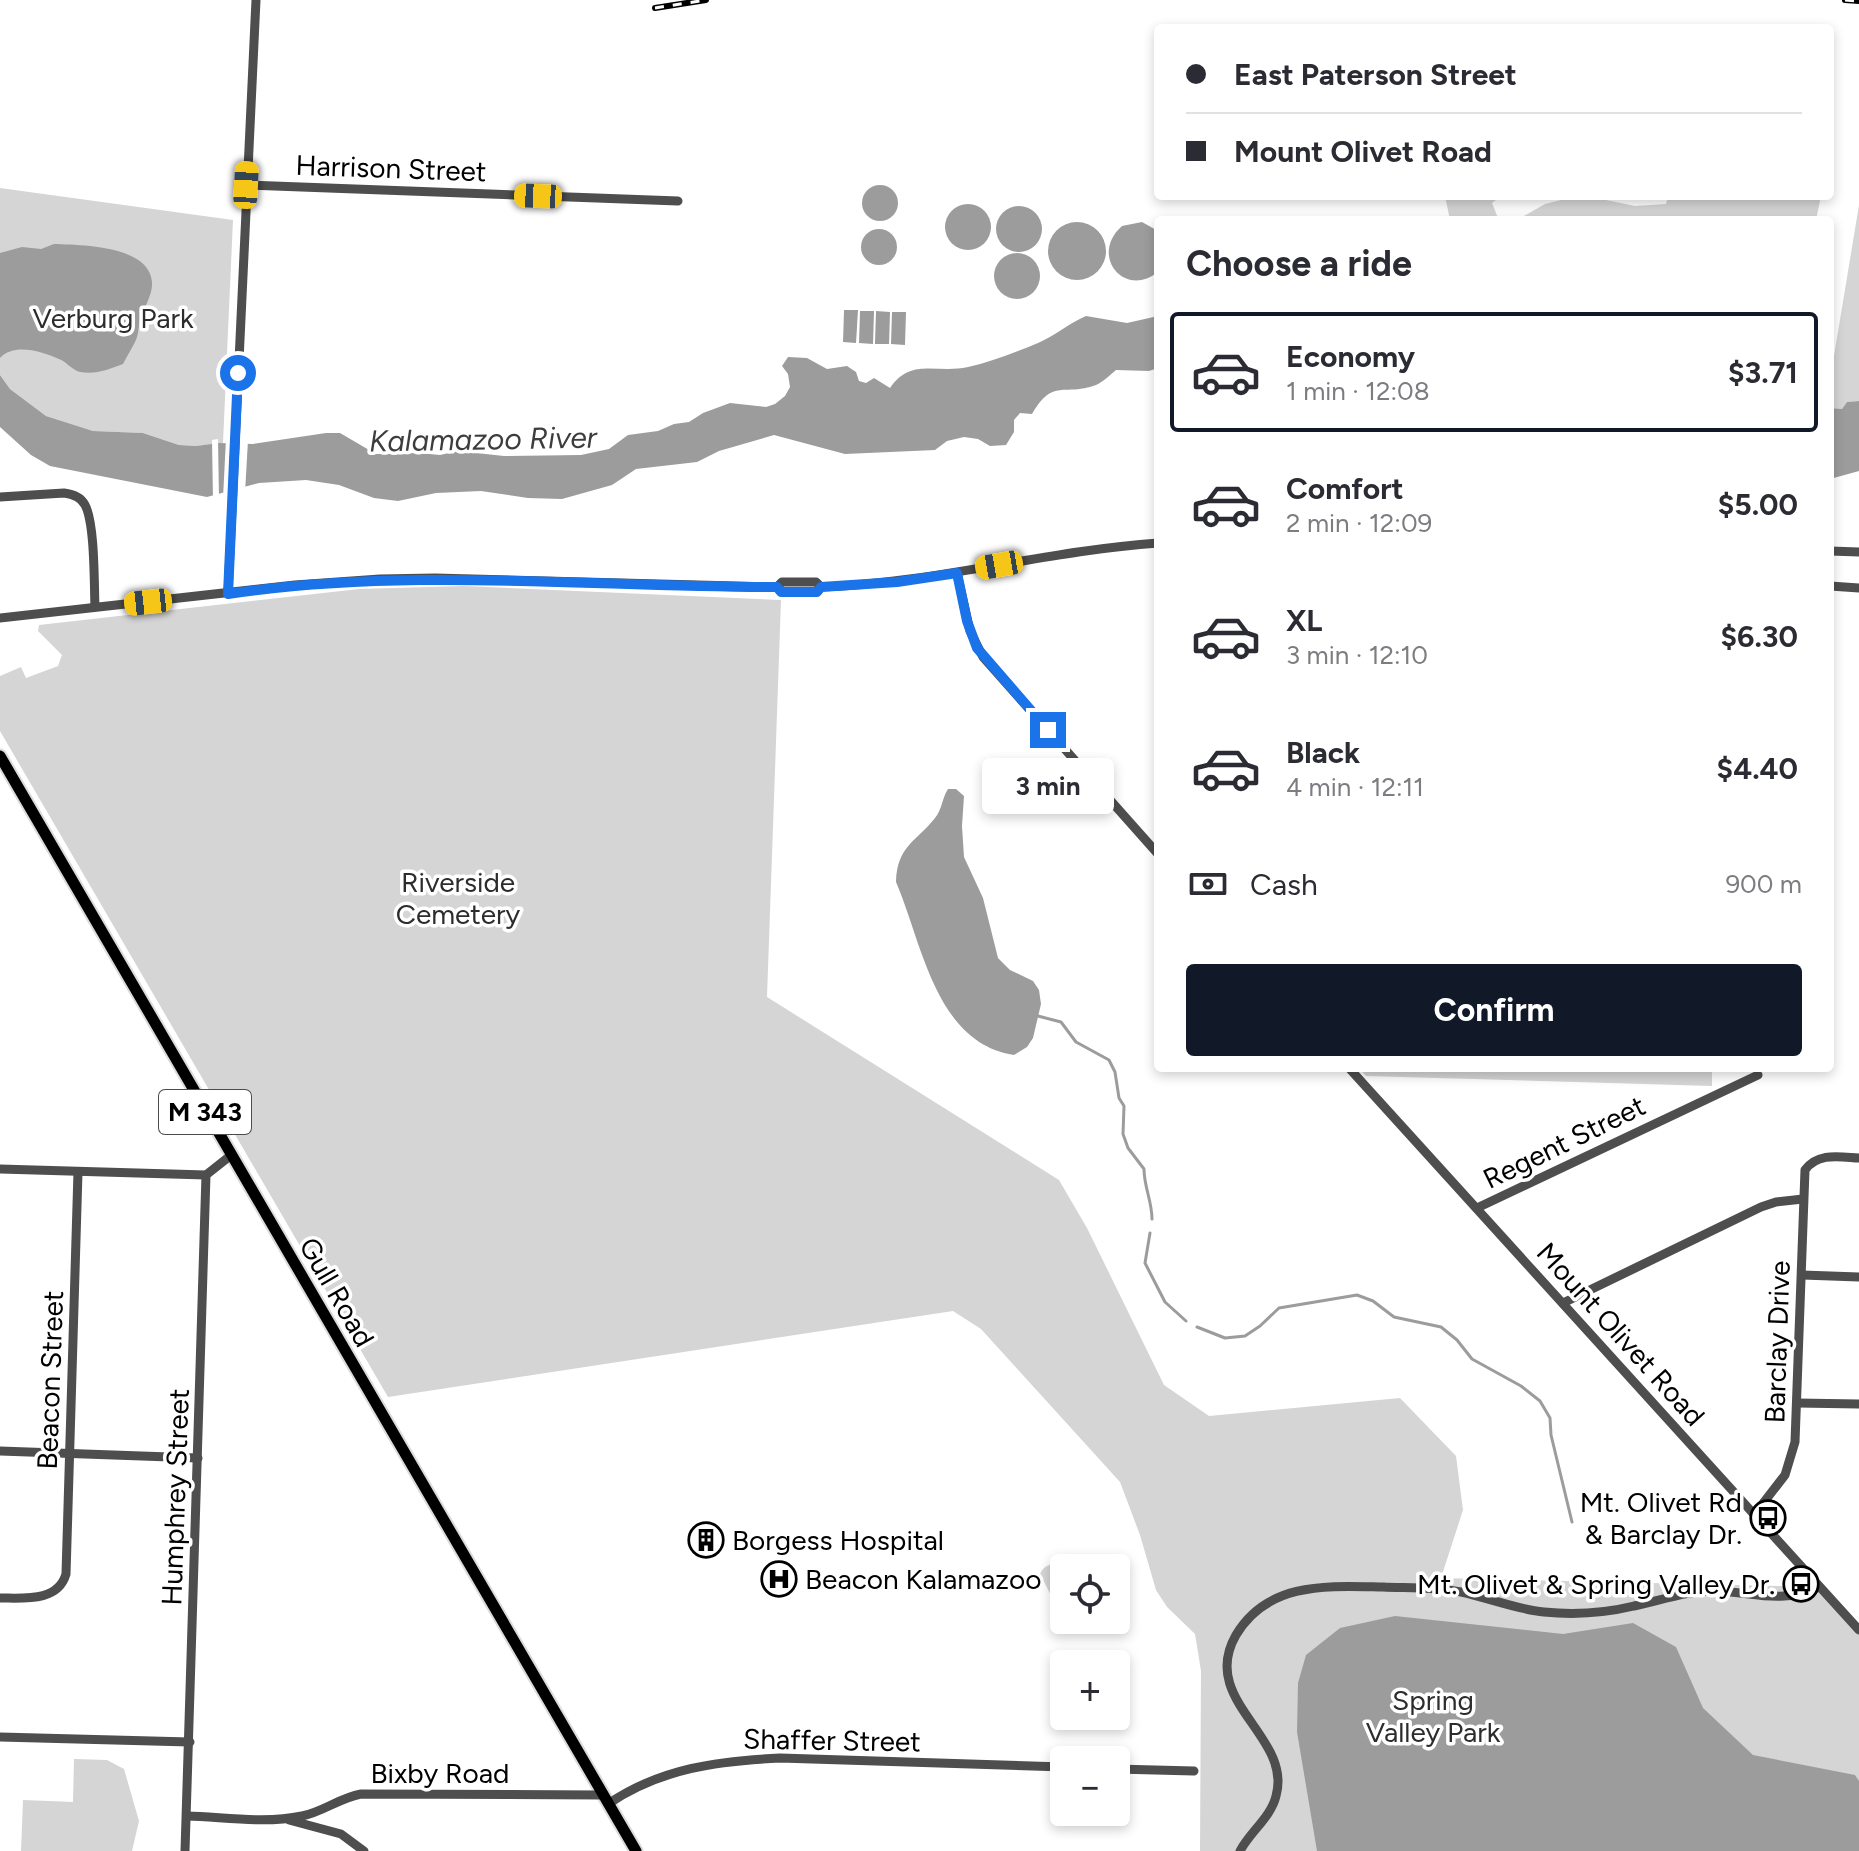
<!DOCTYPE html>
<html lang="en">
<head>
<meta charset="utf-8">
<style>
  :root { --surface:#fff; --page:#f2f2f3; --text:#2b2b33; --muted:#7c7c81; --line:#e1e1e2; --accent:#111827 }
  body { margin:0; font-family:Figtree,sans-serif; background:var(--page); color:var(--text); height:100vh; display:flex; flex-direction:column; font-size:30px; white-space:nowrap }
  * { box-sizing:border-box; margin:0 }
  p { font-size:26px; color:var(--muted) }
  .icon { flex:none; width:44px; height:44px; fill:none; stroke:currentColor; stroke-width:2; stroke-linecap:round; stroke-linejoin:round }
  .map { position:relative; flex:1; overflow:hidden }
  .side { position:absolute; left:1154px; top:216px; width:680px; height:856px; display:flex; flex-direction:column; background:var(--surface); border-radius:8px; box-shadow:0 4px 12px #0003 }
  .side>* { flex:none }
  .top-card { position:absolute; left:1154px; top:24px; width:680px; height:176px; border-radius:8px; box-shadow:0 4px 12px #0003; display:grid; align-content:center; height:176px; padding:0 32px; background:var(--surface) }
  .controls { position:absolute; left:1050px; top:1554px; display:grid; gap:16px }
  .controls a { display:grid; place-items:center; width:80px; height:80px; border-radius:8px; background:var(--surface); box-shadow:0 4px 12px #0003; font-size:40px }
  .end { position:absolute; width:36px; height:36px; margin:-18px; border:10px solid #1a73e8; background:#fff; box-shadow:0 0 0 4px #fff }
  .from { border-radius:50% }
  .bubble { position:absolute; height:56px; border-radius:8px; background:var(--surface); box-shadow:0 4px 12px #0003; font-size:26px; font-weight:700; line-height:56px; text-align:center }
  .car { position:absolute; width:24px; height:48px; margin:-24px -12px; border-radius:10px; box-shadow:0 0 6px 2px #0007; background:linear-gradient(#f5c518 24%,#345 0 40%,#f5c518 0 76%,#345 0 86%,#f5c518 0) }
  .top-card b { display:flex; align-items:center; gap:28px; height:76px; font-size:30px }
  .top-card b+b { border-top:2px solid var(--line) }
  .top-card i { width:20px; height:20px; background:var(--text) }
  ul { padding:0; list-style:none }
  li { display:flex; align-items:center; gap:24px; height:120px; margin:0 16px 12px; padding:0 16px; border:4px solid transparent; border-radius:8px }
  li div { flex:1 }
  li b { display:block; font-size:30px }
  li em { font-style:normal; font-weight:700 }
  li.active { border-color:var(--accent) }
  li>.icon { width:72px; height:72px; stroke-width:1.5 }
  h2 { padding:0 32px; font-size:36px; line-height:96px }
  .pay { display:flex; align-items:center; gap:20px; height:88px; padding:0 32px; font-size:30px }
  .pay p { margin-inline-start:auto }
  .button { display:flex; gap:16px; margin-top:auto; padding:16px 32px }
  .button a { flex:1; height:92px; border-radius:8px; background:var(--accent); color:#fff; font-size:32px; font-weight:700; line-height:92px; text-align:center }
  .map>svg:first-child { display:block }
</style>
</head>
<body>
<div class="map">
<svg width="1859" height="1851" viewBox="0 0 1859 1851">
  <rect width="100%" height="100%" fill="#fff"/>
  <!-- green -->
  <g fill="#d5d5d5">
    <polygon points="0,188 233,220 223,443 196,446 179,445 143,433 93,431 46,416 10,389 0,375"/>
    <polygon points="1445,196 1501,196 1492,203 1498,218 1507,220 1450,220"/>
    <polygon points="1668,196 1821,196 1816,220 1517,220 1545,204 1565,199 1606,200 1635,206 1666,204"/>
    <polygon points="1859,205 1859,401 1847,402 1842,409 1830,408 1830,380"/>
    <polygon points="464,586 781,600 767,997 1059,1180 1087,1228 1164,1385 1209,1416 1400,1398 1456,1456 1463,1510 1441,1578 1819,1587 1859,1630 1859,1851 1200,1851 1201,1671 1195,1634 1167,1607 1156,1590 1140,1535 1120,1482 981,1329 953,1311 388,1397 0,731 0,676 21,667 26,678 58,666 62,655 38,631 39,625 359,589"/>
    <polygon points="1359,1068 1712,1068 1712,1086 1366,1076"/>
    <path d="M1062,1563v5l-3,5 5,24v16l-7,-6 -17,-33c3,-9 13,-11 22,-11z"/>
    <polygon points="74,1759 107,1760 124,1769 139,1821 132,1851 21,1851 23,1800 73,1802"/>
  </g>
  <!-- water -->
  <g fill="#9c9c9c">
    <circle cx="880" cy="203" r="18"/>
    <circle cx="968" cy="227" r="23"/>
    <circle cx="1019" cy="229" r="23"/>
    <circle cx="1077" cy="251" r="29"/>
    <path d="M1142,222l16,9v41c-34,27 -69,-17 -36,-46z"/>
    <circle cx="879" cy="247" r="18"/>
    <path d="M54,244c26,1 95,1 98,38 1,12 -8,25 -11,36 -3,8 -2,17 -6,24 -4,8 -8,14 -12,22 -13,5 -28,11 -43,8 -8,-2 -13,-10 -21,-13 -18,-8 -45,-16 -59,-1v-105l22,-6 19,2z"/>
    <circle cx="1017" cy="276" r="23"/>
    <polygon points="844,310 858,310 856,343 843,342"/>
    <polygon points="860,311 874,311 873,344 859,343"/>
    <polygon points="876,311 890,312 889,344 875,344"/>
    <polygon points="892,312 906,312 905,345 891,344"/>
    <path d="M1086,316l41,7 31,-7v52l-9,3 -33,-1c-6,5 -13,12 -20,15 -33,12 -42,-8 -64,29l-12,-1 -6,7v12l-8,13 -16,1 -12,-7 -14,-2 -17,4 -12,9 -90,4 -71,-19 -55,16 -22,11 -61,7 -24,16 -50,14 -34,-1 -47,-7 -45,2 -38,8 -24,-3 -35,-13 -33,-5 -47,3 -52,14 -157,-31 -19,-11 -31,-28v-52l10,14 36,27 47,15 50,2 36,12 17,1 23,-3 34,1 73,-11h14l36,21 43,-1 21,2 18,-4 46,5 77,-1 28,-6 19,-14 30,-4 16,-7 15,-2 14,-9 27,-10 36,4 9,-3 10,-8 5,-9 -2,-13 -6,-8 6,-9 19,1 20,11 20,-3 9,6 3,9 7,2 8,-5 16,10c21,-31 46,-14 78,-21 23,-5 48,-15 70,-24 17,-7 31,-20 48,-27z"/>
    <polygon points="1859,401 1859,471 1830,479 1830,408 1842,409 1847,402"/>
    <path d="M948,789h8l8,7 -2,30 2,31 19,41 15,60 12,12 23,11 6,9 2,14 -8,34 -6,9 -13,8c-79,-12 -92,-113 -118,-173 1,-36 20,-40 39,-64 7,-8 7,-20 13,-29z"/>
    <polygon points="1395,1616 1563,1634 1633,1623 1676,1647 1703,1708 1753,1755 1855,1775 1859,1781 1859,1851 1317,1851 1297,1732 1298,1683 1306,1655 1340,1628"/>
  </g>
  <!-- pier -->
  <g fill="#fff">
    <polygon points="218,439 219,499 213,500 212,440"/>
    <polygon points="226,439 248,440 245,493 223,498"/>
  </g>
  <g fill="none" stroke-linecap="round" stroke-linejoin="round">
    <!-- stream -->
    <g stroke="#9c9c9c" stroke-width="3">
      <path d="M1038,1016l23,6 15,20 33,18 6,12 4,26 5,8 -1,28 5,14 16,21c0,18 8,32 8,50"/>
      <polyline points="1150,1233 1145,1263 1165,1302 1186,1321"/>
      <polyline points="1197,1327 1225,1338 1245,1336 1260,1326 1279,1308 1357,1295 1373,1301 1394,1317 1441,1327 1457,1340 1472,1359 1521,1386 1540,1401 1550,1418 1551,1435 1572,1522"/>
    </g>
    <defs>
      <polyline id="major" points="0,756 636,1851"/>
    </defs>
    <!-- major casing -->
    <use href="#major" stroke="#dbdbdb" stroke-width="15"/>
    <!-- minor -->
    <g stroke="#4e4e4e" stroke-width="9">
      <polyline points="246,185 678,201"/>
      <path d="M0,497l64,-4c9,1 17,4 21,12 10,18 9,79 10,102"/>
      <polyline points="1830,551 1859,552"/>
      <polyline points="957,573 970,631 983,657 1158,854"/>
      <polyline points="1830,586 1859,588"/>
      <polyline points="777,587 782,582 816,582 821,587"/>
      <polyline points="228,594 256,0"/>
      <path d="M0,618l295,-33 85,-6 55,-1 342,9 4,5h36l4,-5c113,-4 224,-36 337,-44"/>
      <polyline points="1349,1068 1859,1630"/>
      <polyline points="0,1169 206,1175"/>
      <polyline points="1477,1208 1758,1075"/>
      <polyline points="1802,1275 1859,1277"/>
      <polyline points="1563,1303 1761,1207 1776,1202 1803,1199"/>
      <polyline points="1797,1403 1859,1404"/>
      <polyline points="0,1451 198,1458"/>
      <path d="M1754,1515l31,-40 10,-33 10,-272c13,-18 35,-13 54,-12"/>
      <path d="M0,1598c24,0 58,4 66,-24l12,-402"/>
      <polyline points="0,1737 190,1742"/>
      <polyline points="1116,1769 1194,1771"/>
      <path d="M608,1804c53,-36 110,-43 172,-46l284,9"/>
      <path d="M187,1816c37,1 78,8 115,0 21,-4 37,-18 59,-22l242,1"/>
      <polyline points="289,1820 341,1834 364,1851"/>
      <polyline points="185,1851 206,1175 230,1156"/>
      <path d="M1240,1851c10,-19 31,-34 36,-55 17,-60 -78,-95 -40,-161 32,-54 93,-49 147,-48 26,1 53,0 78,5 28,6 54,17 83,20 30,3 61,1 90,-6 28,-6 55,-16 84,-15 39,2 62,13 101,-4"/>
    </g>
    <!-- major -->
    <use href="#major" stroke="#000" stroke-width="11"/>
    <defs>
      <g id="rail">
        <polyline points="1845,0 1859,1"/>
        <polyline points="655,8 706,0"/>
      </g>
    </defs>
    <!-- rail casing -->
    <use href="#rail" stroke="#000" stroke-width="6"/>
    <!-- rail -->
    <use href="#rail" stroke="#fff" stroke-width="3" stroke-dasharray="9" stroke-linecap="butt"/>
  </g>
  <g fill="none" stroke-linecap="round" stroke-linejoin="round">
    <!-- route -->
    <path stroke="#1a73e8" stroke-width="10" d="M238,373l-10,221c182,-27 365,-7 549,-7l4,5h36l4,-5 76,-5 60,-9 10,48 10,27 71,82"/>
  </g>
  <!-- icons -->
  <defs>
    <symbol id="bus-ring" viewBox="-11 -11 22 22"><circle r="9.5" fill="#fff" stroke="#000" stroke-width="1.5"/><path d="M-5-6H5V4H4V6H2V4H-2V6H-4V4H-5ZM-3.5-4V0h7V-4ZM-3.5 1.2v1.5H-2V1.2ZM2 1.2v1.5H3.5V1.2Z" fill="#000"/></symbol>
    <symbol id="building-ring" viewBox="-11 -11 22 22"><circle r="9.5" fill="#fff" stroke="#000" stroke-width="1.5"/><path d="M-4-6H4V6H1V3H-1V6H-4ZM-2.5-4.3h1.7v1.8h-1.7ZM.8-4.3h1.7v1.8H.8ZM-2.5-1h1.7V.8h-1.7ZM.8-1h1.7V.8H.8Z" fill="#000"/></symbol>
    <symbol id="hospital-ring" viewBox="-11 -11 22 22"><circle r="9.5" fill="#fff" stroke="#000" stroke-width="1.5"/><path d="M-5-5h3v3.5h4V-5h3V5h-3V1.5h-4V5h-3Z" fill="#000"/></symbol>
  </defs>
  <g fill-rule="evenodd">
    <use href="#bus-ring" x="1748" y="1498" width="40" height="40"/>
    <use href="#building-ring" x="686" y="1520" width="40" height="40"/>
    <use href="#hospital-ring" x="759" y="1559" width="40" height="40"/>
    <use href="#bus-ring" x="1781" y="1564" width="40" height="40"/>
  </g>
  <g text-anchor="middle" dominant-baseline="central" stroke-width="7" stroke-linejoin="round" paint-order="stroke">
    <!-- shield labels -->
    <rect fill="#fff" stroke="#4c4c4c" stroke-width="2" x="159" y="1090" width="92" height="44" rx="6"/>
    <g font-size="26" font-weight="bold" fill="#000">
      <text x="205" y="1112">M 343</text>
    </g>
    <!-- street labels -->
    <g font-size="28" fill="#000" stroke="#fff">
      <text transform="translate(391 168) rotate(2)">Harrison Street</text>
      <text transform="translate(1564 1142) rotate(-26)">Regent Street</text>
      <text transform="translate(337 1292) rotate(60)">Gull Road</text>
      <text transform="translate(1621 1334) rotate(48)">Mount Olivet Road</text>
      <text transform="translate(1777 1342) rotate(-88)">Barclay Drive</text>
      <text transform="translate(50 1380) rotate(-88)">Beacon Street</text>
      <text transform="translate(175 1497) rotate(-88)">Humphrey Street</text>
      <text transform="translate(832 1740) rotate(1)">Shaffer Street</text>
      <text x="440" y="1773">Bixby Road</text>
    </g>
    <!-- park labels -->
    <g font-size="28" fill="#2c2c2c" stroke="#fff">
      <text x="113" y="318">Verburg Park</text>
      <text x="458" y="882">Riverside<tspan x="458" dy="32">Cemetery</tspan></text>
      <text x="1433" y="1700">Spring<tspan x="1433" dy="32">Valley Park</tspan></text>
    </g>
    <!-- poi labels -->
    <g font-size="28" fill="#000" stroke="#fff" text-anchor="end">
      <text x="1742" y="1502">Mt. Olivet Rd<tspan x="1742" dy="32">&amp; Barclay Dr.</tspan></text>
      <text x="732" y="1540" text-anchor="start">Borgess Hospital</text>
      <text x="805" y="1579" text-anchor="start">Beacon Kalamazoo</text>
      <text x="1775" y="1584">Mt. Olivet &amp; Spring Valley Dr.</text>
    </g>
    <!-- water labels -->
    <g font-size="30" font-style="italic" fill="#3d3d3d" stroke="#fff">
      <text transform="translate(483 439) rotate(-1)">Kalamazoo River</text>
    </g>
  </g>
</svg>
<div class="controls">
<a><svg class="icon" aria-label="locate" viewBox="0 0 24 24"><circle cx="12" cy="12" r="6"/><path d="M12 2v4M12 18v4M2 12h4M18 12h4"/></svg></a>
<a>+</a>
<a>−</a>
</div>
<i class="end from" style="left:238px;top:373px"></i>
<i class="end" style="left:1048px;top:730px"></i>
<div class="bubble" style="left:982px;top:758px;width:132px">3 min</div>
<i class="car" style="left:246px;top:185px;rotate:3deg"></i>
<i class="car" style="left:538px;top:196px;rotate:272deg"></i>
<i class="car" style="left:999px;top:565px;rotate:260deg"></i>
<i class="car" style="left:148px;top:602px;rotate:264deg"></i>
<div class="top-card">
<b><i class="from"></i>East Paterson Street</b>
<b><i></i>Mount Olivet Road</b>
</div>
<section class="side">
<h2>Choose a ride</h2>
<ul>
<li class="active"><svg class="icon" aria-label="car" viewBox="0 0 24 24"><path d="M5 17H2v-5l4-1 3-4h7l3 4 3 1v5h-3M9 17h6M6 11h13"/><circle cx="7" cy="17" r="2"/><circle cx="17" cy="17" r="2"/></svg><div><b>Economy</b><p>1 min · 12:08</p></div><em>$3.71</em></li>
<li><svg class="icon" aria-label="car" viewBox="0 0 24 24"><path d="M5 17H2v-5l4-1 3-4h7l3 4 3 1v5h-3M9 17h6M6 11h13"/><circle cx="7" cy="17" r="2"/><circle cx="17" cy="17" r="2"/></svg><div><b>Comfort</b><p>2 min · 12:09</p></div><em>$5.00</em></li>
<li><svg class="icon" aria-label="car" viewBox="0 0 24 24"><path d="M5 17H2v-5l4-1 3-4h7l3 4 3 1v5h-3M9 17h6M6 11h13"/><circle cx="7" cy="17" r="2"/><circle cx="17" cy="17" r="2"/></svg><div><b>XL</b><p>3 min · 12:10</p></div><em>$6.30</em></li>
<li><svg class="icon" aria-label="car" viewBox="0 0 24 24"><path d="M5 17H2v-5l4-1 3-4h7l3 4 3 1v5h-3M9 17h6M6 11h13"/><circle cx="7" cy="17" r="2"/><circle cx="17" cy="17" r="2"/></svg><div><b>Black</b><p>4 min · 12:11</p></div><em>$4.40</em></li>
</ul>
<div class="pay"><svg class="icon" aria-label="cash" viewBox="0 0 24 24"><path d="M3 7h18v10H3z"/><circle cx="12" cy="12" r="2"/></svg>Cash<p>900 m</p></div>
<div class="button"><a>Confirm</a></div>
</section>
</div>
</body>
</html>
